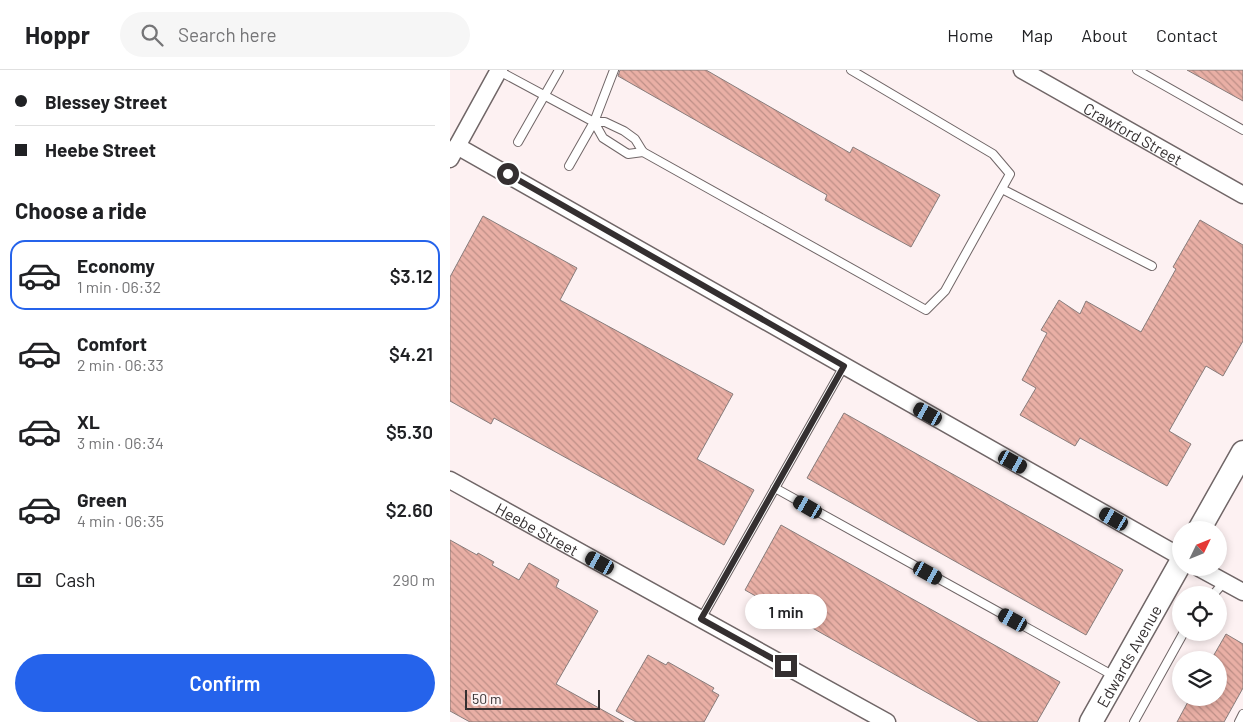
<!DOCTYPE html>
<html lang="en">
<head>
<meta charset="utf-8">
<style>
  :root { --surface:#fff; --page:#f6f6f6; --text:#202124; --muted:#757577; --line:#e0e0e0; --accent:#2563eb }
  body { margin:0; font-family:Barlow,sans-serif; background:var(--page); color:var(--text); height:100vh; display:flex; flex-direction:column; font-size:19px; white-space:nowrap }
  * { box-sizing:border-box; margin:0 }
  p { font-size:16px; color:var(--muted) }
  .icon { flex:none; width:28px; height:28px; fill:none; stroke:currentColor; stroke-width:2; stroke-linecap:round; stroke-linejoin:round }
  .map { position:relative; flex:1; overflow:hidden }
  .drawer { display:flex; flex-direction:column; background:var(--surface); width:450px }
  .drawer>* { flex:none }
  .top-card { display:grid; align-content:center; height:110px; padding:0 15px; background:var(--surface) }
  .needle { width:32px; rotate:47deg }
  .buttons { position:absolute; left:722px; top:451px; display:grid; gap:10px }
  .buttons a { display:grid; place-items:center; width:55px; height:55px; border-radius:50%; background:var(--surface); box-shadow:0 2px 8px #0003; font-size:25px }
  .scale { position:absolute; left:15px; bottom:12px; width:135px; box-sizing:border-box; padding-left:5px; border:2px solid #342f30; border-top:0; font-size:14px; line-height:18px; white-space:nowrap; color:#342f30; -webkit-text-stroke:4px #fdf1f2; paint-order:stroke }
  .end { position:absolute; width:22px; height:22px; margin:-11px; border:6px solid #342f30; background:#fff; box-shadow:0 0 0 2px #fff }
  .from { border-radius:50% }
  .bubble { position:absolute; height:35px; border-radius:18px; background:var(--surface); box-shadow:0 2px 8px #0003; font-size:16px; font-weight:600; line-height:35px; text-align:center }
  .car { position:absolute; width:15px; height:30px; margin:-15px -8px; border-radius:6px; box-shadow:0 0 4px 1px #0007; background:linear-gradient(#222 24%,#8ab4d8 0 40%,#222 0 76%,#8ab4d8 0 86%,#222 0) }
  .top-card b { display:flex; align-items:center; gap:18px; height:48px; font-size:19px }
  .top-card b+b { border-top:1px solid var(--line) }
  .top-card i { width:12px; height:12px; background:var(--text) }
  ul { padding:0; list-style:none }
  li { display:flex; align-items:center; gap:15px; height:70px; margin:0 10px 8px; padding:0 5px; border:2px solid transparent; border-radius:15px }
  li div { flex:1 }
  li b { display:block; font-size:19px }
  li em { font-style:normal; font-weight:600 }
  li.selected { border-color:var(--accent) }
  li>.icon { width:45px; height:45px; stroke-width:1.5 }
  h2 { padding:0 15px; font-size:22px; line-height:60px }
  .pay { display:flex; align-items:center; gap:12px; height:55px; padding:0 15px; font-size:19px }
  .pay p { margin-inline-start:auto }
  .action { display:flex; gap:10px; margin-top:auto; padding:10px 15px }
  .action a { flex:1; height:58px; border-radius:30px; background:var(--accent); color:#fff; font-size:20px; font-weight:600; line-height:58px; text-align:center }
  header { display:flex; align-items:center; gap:30px; box-sizing:border-box; height:70px; padding:0 25px; background:var(--surface); border-bottom:1px solid var(--line) }
  header strong { font-size:24px }
  nav { display:flex; gap:28px; margin-inline-start:auto; font-size:18px }
  .search { width:350px; height:45px; background:var(--page); display:flex; align-items:center; gap:12px; box-sizing:border-box; padding:0 18px; border-radius:28px; color:var(--muted); font-size:19px }
  main { display:flex; flex:1; min-height:0 }
  .map>svg:first-child { display:block }
</style>
</head>
<body>
<header>
<strong>Hoppr</strong>
<div class="search"><svg class="icon" aria-label="search" viewBox="0 0 24 24"><circle cx="10" cy="10" r="6"/><path d="M15 15l6 6"/></svg>Search here</div>
<nav><a>Home</a><a>Map</a><a>About</a><a>Contact</a></nav>
</header>
<main>
<section class="drawer">
<div class="top-card">
<b><i class="from"></i>Blessey Street</b>
<b><i></i>Heebe Street</b>
</div>
<h2>Choose a ride</h2>
<ul>
<li class="selected"><svg class="icon" aria-label="car" viewBox="0 0 24 24"><path d="M5 17H2v-5l4-1 3-4h7l3 4 3 1v5h-3M9 17h6M6 11h13"/><circle cx="7" cy="17" r="2"/><circle cx="17" cy="17" r="2"/></svg><div><b>Economy</b><p>1 min · 06:32</p></div><em>$3.12</em></li>
<li><svg class="icon" aria-label="car" viewBox="0 0 24 24"><path d="M5 17H2v-5l4-1 3-4h7l3 4 3 1v5h-3M9 17h6M6 11h13"/><circle cx="7" cy="17" r="2"/><circle cx="17" cy="17" r="2"/></svg><div><b>Comfort</b><p>2 min · 06:33</p></div><em>$4.21</em></li>
<li><svg class="icon" aria-label="car" viewBox="0 0 24 24"><path d="M5 17H2v-5l4-1 3-4h7l3 4 3 1v5h-3M9 17h6M6 11h13"/><circle cx="7" cy="17" r="2"/><circle cx="17" cy="17" r="2"/></svg><div><b>XL</b><p>3 min · 06:34</p></div><em>$5.30</em></li>
<li><svg class="icon" aria-label="car" viewBox="0 0 24 24"><path d="M5 17H2v-5l4-1 3-4h7l3 4 3 1v5h-3M9 17h6M6 11h13"/><circle cx="7" cy="17" r="2"/><circle cx="17" cy="17" r="2"/></svg><div><b>Green</b><p>4 min · 06:35</p></div><em>$2.60</em></li>
</ul>
<div class="pay"><svg class="icon" aria-label="cash" viewBox="0 0 24 24"><path d="M3 7h18v10H3z"/><circle cx="12" cy="12" r="2"/></svg>Cash<p>290 m</p></div>
<div class="action"><a>Confirm</a></div>
</section>
<div class="map">
<svg width="793" height="652" viewBox="0 0 793 652">
  <defs>
    <pattern id="building-back-hatch" width="6" height="6" patternUnits="userSpaceOnUse" patternTransform="scale(1.25)"><rect width="6" height="6" fill="#e9afa5"/><path d="M-1 5l2 2M0 0l6 6M5-1l2 2" fill="none" stroke="#be8f87"/></pattern>
  </defs>
  <rect width="100%" height="100%" fill="#fdf1f2"/>
  <!-- building -->
  <g fill="url(#building-back-hatch)" stroke="#877c7b">
    <polygon points="170,0 256,0 400,83 403,77 490,125 461,177 375,130 377,125 168,6"/>
    <polygon points="737,0 793,0 793,31"/>
    <polygon points="33,146 127,198 110,230 283,324 247,389 304,420 274,475 44,348 41,354 0,331 0,207"/>
    <polygon points="750,150 793,175 793,271 773,306 756,296 719,361 741,374 717,416 630,368 625,376 570,345 586,318 572,310 597,263 591,260 609,230 630,244 636,231 691,262 726,199 723,197"/>
    <polygon points="394,343 673,500 636,565 357,408"/>
    <polygon points="331,455 610,612 587,652 529,652 295,520"/>
    <polygon points="0,470 27,485 28,483 44,492 42,495 69,510 79,493 109,510 106,517 148,541 106,614 174,652 20,652 0,641"/>
    <polygon points="776,564 793,574 793,618 774,652 727,652 740,628 769,628 769,590 761,590"/>
    <polygon points="198,585 216,595 218,592 264,618 262,621 269,625 254,652 186,652 166,641"/>
  </g>
  <g fill="none" stroke-linecap="round" stroke-linejoin="round">
    <defs>
      <g id="lane">
        <polyline points="164,0 144,52 153,68 178,84 193,82"/>
        <polyline points="687,0 793,60"/>
        <polyline points="49,1 144,52 119,96"/>
        <polyline points="144,52 155,52 174,61 185,69 193,82 476,240 495,221 560,104 543,84 401,0"/>
        <polyline points="68,72 109,0"/>
        <polyline points="552,119 702,196"/>
        <polyline points="325,418 664,606"/>
        <polyline points="763,525 774,512"/>
        <polyline points="251,549 394,296"/>
        <polyline points="684,652 734,562"/>
        <polyline points="789,652 793,644"/>
      </g>
      <g id="street">
        <path id="s1" d="M572,0l221,125"/>
        <polyline points="7,76 731,487"/>
        <polyline points="0,89 49,0"/>
        <path id="s2" d="M0,410l437,242"/>
        <polyline points="749,498 793,522"/>
      </g>
      <g id="secondary">
        <polyline points="749,460 793,382"/>
        <path id="s3" d="M641,652l90,-160"/>
      </g>
    </defs>
    <!-- lane casing -->
    <use href="#lane" stroke="#706667" stroke-width="10"/>
    <!-- street casing -->
    <use href="#street" stroke="#706667" stroke-width="19"/>
    <!-- secondary casing -->
    <use href="#secondary" stroke="#706667" stroke-width="25"/>
    <!-- lane -->
    <use href="#lane" stroke="#fff" stroke-width="8"/>
    <!-- street -->
    <use href="#street" stroke="#fff" stroke-width="16"/>
    <!-- secondary -->
    <use href="#secondary" stroke="#fff" stroke-width="22"/>
  </g>
  <g fill="none" stroke-linecap="round" stroke-linejoin="round">
    <!-- route -->
    <polyline stroke="#342f30" stroke-width="6" points="58,104 394,296 251,549 336,596"/>
  </g>
  <g text-anchor="middle" dominant-baseline="central" stroke-width="4" stroke-linejoin="round" paint-order="stroke">
    <!-- street labels -->
    <g font-size="16" fill="#342f30" stroke="#fdf1f2">
      <text stroke="none"><textPath href="#s1" startOffset="128">Crawford Street</textPath></text>
      <text stroke="none"><textPath href="#s2" startOffset="100">Heebe Street</textPath></text>
      <text stroke="none"><textPath href="#s3" startOffset="76">Edwards Avenue</textPath></text>
    </g>
  </g>
</svg>
<div class="buttons">
<a><svg class="needle" viewBox="-14 -14 28 28"><path d="M0-13l5 13h-10z" fill="#e53935"/><path d="M0 13l5-13h-10z" fill="#757577"/></svg></a>
<a><svg class="icon" aria-label="locate" viewBox="0 0 24 24"><circle cx="12" cy="12" r="6"/><path d="M12 2v4M12 18v4M2 12h4M18 12h4"/></svg></a>
<a><svg class="icon" aria-label="layers" viewBox="0 0 24 24"><path d="M12 4l9 5-9 5-9-5zM3 14l9 5 9-5"/></svg></a>
</div>
<div class="scale">50 m</div>
<i class="end from" style="left:58px;top:104px"></i>
<i class="end" style="left:336px;top:596px"></i>
<div class="bubble" style="left:295px;top:524px;width:82px">1 min</div>
<i class="car" style="left:478px;top:344px;rotate:299deg"></i>
<i class="car" style="left:563px;top:392px;rotate:119deg"></i>
<i class="car" style="left:358px;top:437px;rotate:300deg"></i>
<i class="car" style="left:664px;top:449px;rotate:300deg"></i>
<i class="car" style="left:150px;top:493px;rotate:299deg"></i>
<i class="car" style="left:478px;top:503px;rotate:119deg"></i>
<i class="car" style="left:563px;top:550px;rotate:299deg"></i>
</div>
</main>
</body>
</html>
